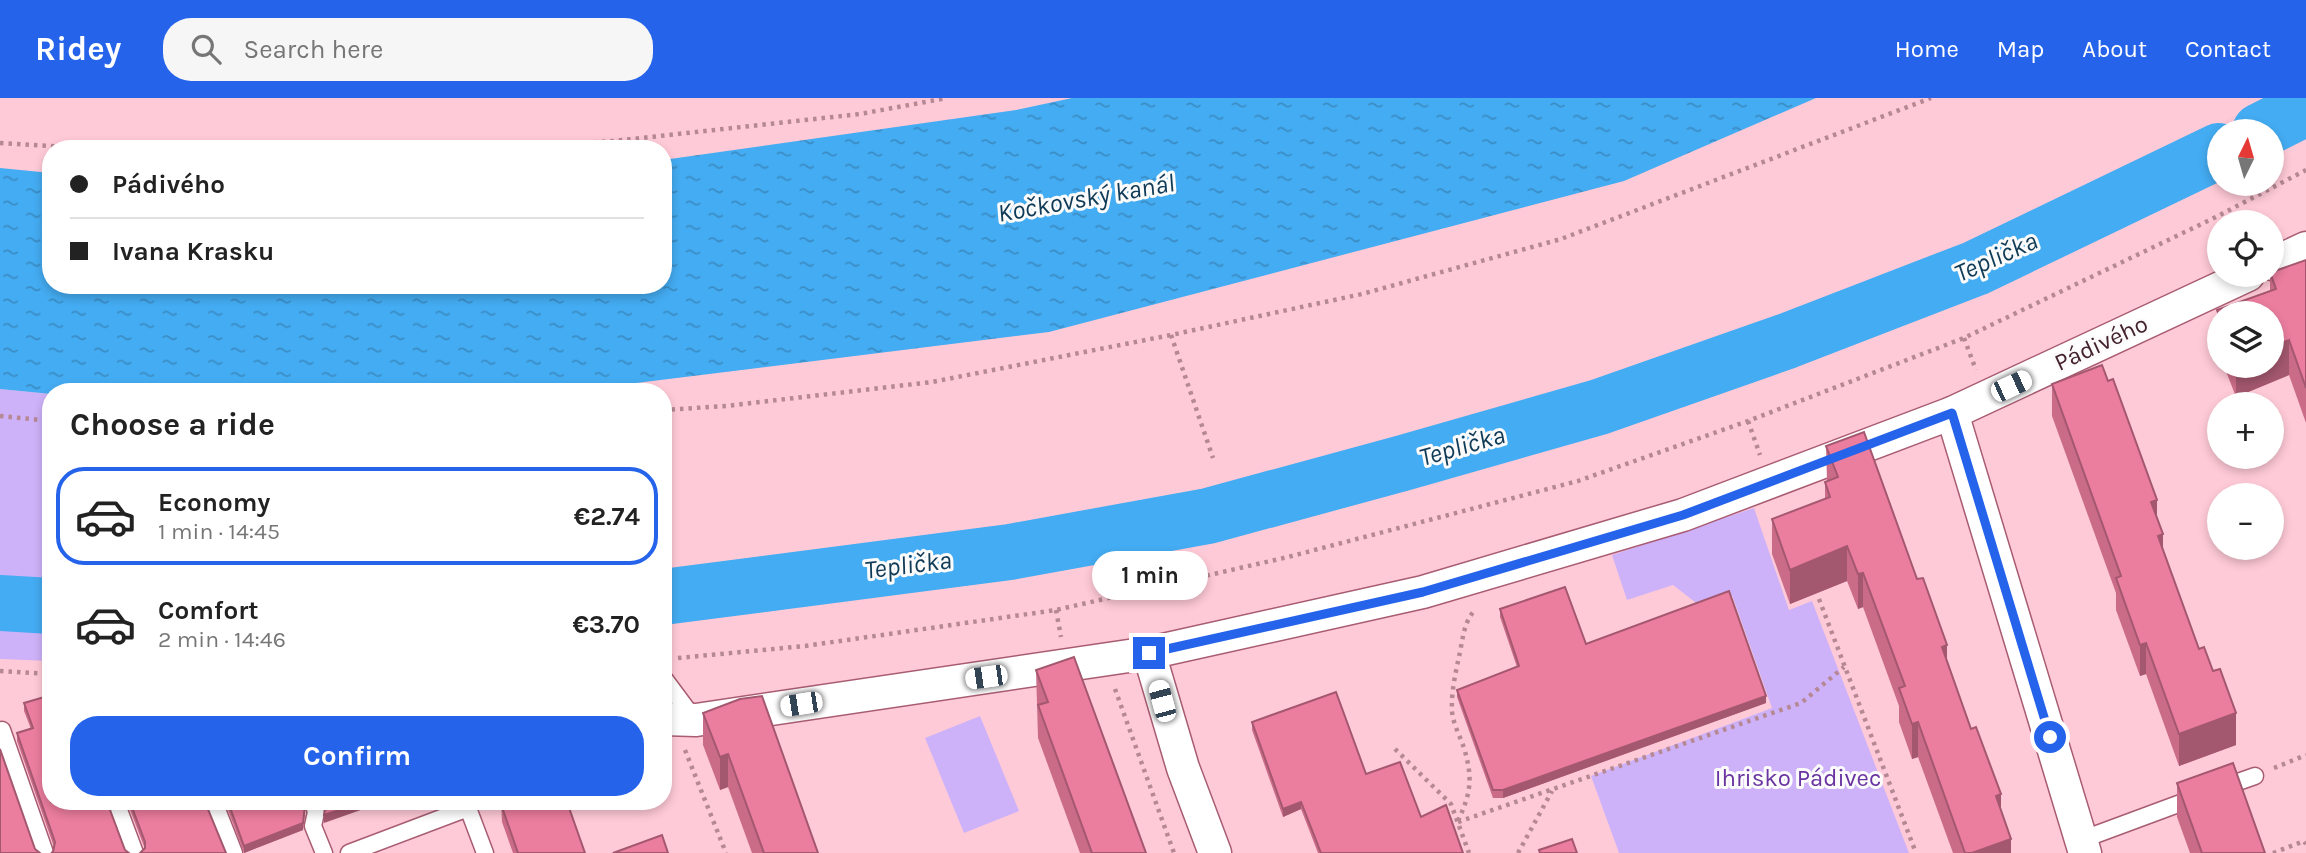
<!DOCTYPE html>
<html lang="en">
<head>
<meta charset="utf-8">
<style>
  :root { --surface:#fff; --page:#f6f6f6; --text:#222; --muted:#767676; --line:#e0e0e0; --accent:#2563eb }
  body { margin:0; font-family:Karla,sans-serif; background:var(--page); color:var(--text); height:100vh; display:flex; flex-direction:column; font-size:26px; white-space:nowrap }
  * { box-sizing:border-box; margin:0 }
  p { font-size:23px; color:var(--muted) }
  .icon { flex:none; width:38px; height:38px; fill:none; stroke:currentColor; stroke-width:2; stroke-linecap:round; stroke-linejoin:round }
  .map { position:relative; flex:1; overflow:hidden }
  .drawer { position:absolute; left:42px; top:285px; width:630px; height:427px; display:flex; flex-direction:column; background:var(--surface); border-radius:28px; box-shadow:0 4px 10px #0003 }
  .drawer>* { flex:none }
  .guide { position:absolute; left:42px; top:42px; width:630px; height:154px; border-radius:28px; box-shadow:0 4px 10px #0003; display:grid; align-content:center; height:154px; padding:0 28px; background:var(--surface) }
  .needle { width:46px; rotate:5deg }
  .tools { position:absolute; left:2207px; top:21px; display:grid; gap:14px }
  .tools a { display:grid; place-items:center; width:77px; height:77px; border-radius:50%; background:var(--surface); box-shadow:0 4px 10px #0003; font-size:35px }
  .end { position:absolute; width:32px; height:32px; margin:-16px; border:9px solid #2563eb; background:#fff; box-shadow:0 0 0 4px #fff }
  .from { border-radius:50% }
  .bubble { position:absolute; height:49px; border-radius:24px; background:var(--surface); box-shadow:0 4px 10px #0003; font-size:23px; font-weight:700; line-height:49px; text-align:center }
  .car { position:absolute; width:21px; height:42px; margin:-21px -10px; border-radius:9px; box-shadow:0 0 5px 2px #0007; background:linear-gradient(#fff 24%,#345 0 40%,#fff 0 76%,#345 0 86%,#fff 0) }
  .guide b { display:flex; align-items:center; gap:24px; height:66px; font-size:26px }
  .guide b+b { border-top:2px solid var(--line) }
  .guide i { width:18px; height:18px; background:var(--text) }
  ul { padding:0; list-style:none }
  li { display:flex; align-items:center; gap:21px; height:98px; margin:0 14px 10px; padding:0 14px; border:4px solid transparent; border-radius:28px }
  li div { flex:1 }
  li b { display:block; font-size:26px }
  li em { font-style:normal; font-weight:700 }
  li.selected { border-color:var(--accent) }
  li>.icon { width:63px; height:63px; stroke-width:1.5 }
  h2 { padding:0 28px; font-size:32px; line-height:84px }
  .button { display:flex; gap:14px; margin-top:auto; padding:14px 28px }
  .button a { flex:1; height:80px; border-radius:28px; background:var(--accent); color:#fff; font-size:28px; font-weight:700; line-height:80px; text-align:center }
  header { display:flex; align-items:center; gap:42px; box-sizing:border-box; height:98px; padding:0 35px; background:var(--accent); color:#fff }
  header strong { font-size:33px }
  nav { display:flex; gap:38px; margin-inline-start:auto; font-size:24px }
  .search { width:490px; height:63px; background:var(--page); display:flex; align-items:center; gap:18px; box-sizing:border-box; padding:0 24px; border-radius:28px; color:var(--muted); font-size:26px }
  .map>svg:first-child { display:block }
</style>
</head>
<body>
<header>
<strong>Ridey</strong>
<div class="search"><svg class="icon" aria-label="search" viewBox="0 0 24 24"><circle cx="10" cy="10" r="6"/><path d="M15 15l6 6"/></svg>Search here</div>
<nav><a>Home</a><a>Map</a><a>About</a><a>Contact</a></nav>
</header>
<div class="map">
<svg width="2306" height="755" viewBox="0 0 2306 755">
  <defs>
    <pattern id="water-ripples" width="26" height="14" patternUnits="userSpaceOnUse" patternTransform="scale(1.75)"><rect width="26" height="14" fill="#44acf2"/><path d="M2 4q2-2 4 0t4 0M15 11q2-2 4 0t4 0" fill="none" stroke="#3a8cc4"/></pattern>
  </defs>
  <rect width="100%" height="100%" fill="#ffcad7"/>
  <!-- green -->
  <g fill="#ceb2f9">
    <polygon points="620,287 621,294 445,294"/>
    <polygon points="0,291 51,296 51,563 0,561"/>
    <polygon points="1754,410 1789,512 1812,503 1909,755 1619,755 1591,678 1772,610 1732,497 1700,508 1673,487 1627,502 1612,457"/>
    <polygon points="980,618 1019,713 964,735 925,640"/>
  </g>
  <!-- water -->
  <polygon fill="url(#water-ripples)" points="1072,0 1816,0 1624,83 1049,234 620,287 445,294 51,294 51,296 0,291 0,70 51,75 51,187 663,187 663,62 1016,12"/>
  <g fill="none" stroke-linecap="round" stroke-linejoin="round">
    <!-- river -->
    <g stroke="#44acf2" stroke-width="56">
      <polyline points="2260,33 2306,10"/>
      <polyline points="663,499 1010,454 1208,418 1403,365 1599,309 1787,243 1976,170 2219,53"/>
      <polyline points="0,505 51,508"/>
    </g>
    <defs>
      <g id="lane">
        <polyline points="663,579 695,622"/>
        <polyline points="2,632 45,755"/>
        <polyline points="2221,690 2255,678"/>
        <polyline points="116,704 135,755"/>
        <polyline points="214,704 234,755"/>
        <polyline points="313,704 316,714 313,728 324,755"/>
        <polyline points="2081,742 2197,699"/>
        <polyline points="349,755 468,710 485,755"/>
      </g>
      <g id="street">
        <polyline points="2272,166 2306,150"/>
        <polyline points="1952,315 2085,755"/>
        <polyline points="663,621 696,622 1149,555"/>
        <polyline points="1215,755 1183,670 1149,555 1423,494 1683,417 1952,315 2248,177"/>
      </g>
    </defs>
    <!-- lane casing -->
    <use href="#lane" stroke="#a85c72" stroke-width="19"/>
    <!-- street casing -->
    <use href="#street" stroke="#a85c72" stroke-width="35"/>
    <!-- path -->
    <g stroke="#b58894" stroke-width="4.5" stroke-dasharray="3.5 5" stroke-linecap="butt">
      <polyline points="0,45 103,51"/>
      <polyline points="483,51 614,43 860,16 947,0"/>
      <polyline points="1171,237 1213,360"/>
      <polyline points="1964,240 1976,272"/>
      <polyline points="663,312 726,308 932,284 1171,237 1362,196 1561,141 1931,0"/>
      <polyline points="0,318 51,323"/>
      <polyline points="1748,323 1760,357"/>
      <polyline points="1819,501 1916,755"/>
      <polyline points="1056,512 1061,539"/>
      <polyline points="678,560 805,548 1056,512 1288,459 1578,383 1748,323 1964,240 2212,121 2306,72"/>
      <polyline points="0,573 51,576"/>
      <polyline points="1115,591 1174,755"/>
      <polyline points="1395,651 1451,706 1469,755"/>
      <polyline points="685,652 726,755"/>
      <polyline points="2274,670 2306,657"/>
      <path d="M1458,723c13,-28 15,-43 6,-73 -4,-12 -11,-24 -12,-37 -1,-20 4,-40 8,-59 3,-15 4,-29 14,-41"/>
      <polyline points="1458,724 1801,605 1844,569"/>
      <polyline points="1518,755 1552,693"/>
      <polyline points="2273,755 2304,743 2306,746"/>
    </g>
    <!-- lane -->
    <use href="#lane" stroke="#fff" stroke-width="16"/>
    <!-- street -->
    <use href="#street" stroke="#fff" stroke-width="32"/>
  </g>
  <!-- wall -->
  <g fill="#ca6c88">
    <polygon points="2306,162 2306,325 2289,277 2236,299 2224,268 2272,268 2219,215 2219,253 2217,248 2217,212 2270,193 2270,177"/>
    <polygon points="2052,286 2157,419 2163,452 2199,551 2236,647 2179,668 2146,576 2140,578 2116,512 2116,495 2052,318"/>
    <polygon points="1826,348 1947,563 2001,712 2011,755 1953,755 1918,659 1912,661 1899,624 1899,608 1863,509 1858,511 1847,483 1790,506 1772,456 1772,421 1825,401 1825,384 1827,383"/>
    <polygon points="1500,511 1586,546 1766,605 1503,700 1493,700 1457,599 1457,592 1517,569 1500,519"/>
    <polygon points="1036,572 1146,755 1080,755 1038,640"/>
    <polygon points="51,597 51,704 107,704 53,754 54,749 17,643 17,635 31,631 24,613 24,605"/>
    <polygon points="703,615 818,755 752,755 728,689 720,692 703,647"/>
    <polygon points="1252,624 1366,676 1421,719 1463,755 1318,755 1301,711 1283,719 1252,632"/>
    <polygon points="2177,685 2265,755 2190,755 2177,719"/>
    <polygon points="127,704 205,704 145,751"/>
    <polygon points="225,704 304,704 305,714 303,732 244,755"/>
    <polygon points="501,704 585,755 513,755 502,724"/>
  </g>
  <!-- shaded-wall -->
  <g fill="#a4586f">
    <polygon points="2289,242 2289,277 2236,299 2236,268 2272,268 2272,249"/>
    <polygon points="2157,402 2157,433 2151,404"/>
    <polygon points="2163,436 2163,468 2158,438"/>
    <polygon points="1847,448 1847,483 1790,506 1790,472"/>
    <polygon points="1863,475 1863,509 1858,511 1858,476"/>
    <polygon points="2146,545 2146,576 2140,578 2140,547"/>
    <polygon points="1947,547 1947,581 1942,549"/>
    <polygon points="1766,598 1766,605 1503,700 1503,692"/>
    <polygon points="2236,615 2236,647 2179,668 2179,636"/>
    <polygon points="1918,624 1918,659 1912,661 1912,626"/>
    <polygon points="728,656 728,689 720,692 720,659"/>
    <polygon points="2001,696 2001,730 1996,698"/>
    <polygon points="364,704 372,704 372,708 324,725 324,717"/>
    <polygon points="1301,704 1301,711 1283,719 1283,711"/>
    <polygon points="305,707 303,732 244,755 244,748"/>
    <polygon points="2011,741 2011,755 1972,755"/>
  </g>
  <!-- building -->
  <g fill="#eb7d9e" stroke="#a4586f" stroke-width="2">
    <polygon points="2306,162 2306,290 2289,242 2272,249 2272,215 2219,215 2219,217 2217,212 2276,191 2271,177 2272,177 2272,174"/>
    <polygon points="2102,267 2108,283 2113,281 2157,402 2151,404 2163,436 2158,438 2199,551 2204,549 2213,573 2220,571 2236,615 2179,636 2146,545 2140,547 2116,480 2121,478 2052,286"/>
    <polygon points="1864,334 1917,481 1923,480 1947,547 1942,549 1971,631 1976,629 2001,696 1996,698 2011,741 1972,755 1965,755 1918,624 1912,626 1899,590 1905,588 1863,475 1858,476 1847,448 1790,472 1772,421 1830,399 1825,384 1838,379 1826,348"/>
    <polygon points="1565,489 1586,546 1729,493 1766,598 1503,692 1493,692 1457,592 1519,568 1500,511"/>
    <polygon points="1074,559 1146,755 1092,755 1038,607 1048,604 1036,572"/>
    <polygon points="1336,594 1366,676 1400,664 1421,719 1446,707 1463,755 1321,755 1301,704 1283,711 1252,624"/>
    <polygon points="51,597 51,704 107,704 125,752 129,755 51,755 53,754 55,744 17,635 33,630 24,605"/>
    <polygon points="762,598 818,755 764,755 728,656 720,659 703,615 740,601"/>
    <polygon points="0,651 35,751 40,755 0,755"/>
    <polygon points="2233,665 2265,755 2202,755 2177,685"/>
    <polygon points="130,704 205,704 226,755 140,755 145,750 145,744"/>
    <polygon points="228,704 304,704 305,707 303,725 244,748"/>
    <polygon points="326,704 364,704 324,717"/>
    <polygon points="502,704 567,704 585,755 518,755 502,709"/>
    <polygon points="662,737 668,755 613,755"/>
    <polygon points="1572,741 1577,755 1540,755 1539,752"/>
  </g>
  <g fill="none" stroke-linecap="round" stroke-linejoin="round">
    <!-- route -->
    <polyline stroke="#2563eb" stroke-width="9" points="1149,555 1423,494 1683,417 1952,315 2050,639"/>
  </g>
  <g text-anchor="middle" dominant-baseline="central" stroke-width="6" stroke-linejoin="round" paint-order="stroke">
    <!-- street labels -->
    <g font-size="24" fill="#43222c" stroke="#fbfbfb">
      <text transform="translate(2101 245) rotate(-25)">Pádivého</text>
    </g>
    <!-- park labels -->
    <g font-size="24" fill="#6934a1" stroke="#fbfbfb">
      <text x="1798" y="680">Ihrisko Pádivec</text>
    </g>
    <!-- water labels -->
    <g font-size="26" font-style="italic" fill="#103b57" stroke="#fbfbfb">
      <text transform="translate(1086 100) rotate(-10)">Kočkovský kanál</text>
      <text transform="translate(1996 159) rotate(-24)">Teplička</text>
      <text transform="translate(1462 348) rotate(-16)">Teplička</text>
      <text transform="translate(908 467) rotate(-7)">Teplička</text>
    </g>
  </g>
</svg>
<div class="tools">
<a><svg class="needle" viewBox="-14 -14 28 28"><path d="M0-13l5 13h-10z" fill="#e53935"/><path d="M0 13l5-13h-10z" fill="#767676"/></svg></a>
<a><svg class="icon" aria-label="locate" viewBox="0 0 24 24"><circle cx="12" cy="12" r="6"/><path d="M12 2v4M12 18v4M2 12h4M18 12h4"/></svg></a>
<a><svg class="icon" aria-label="layers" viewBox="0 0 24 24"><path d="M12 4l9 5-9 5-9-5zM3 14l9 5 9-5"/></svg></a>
<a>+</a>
<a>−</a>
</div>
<i class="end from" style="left:2050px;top:639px"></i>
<i class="end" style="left:1149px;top:555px"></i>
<div class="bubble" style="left:1092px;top:453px;width:116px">1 min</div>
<i class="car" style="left:2011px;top:288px;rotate:65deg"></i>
<i class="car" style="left:986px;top:579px;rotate:262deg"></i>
<i class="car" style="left:1162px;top:603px;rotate:345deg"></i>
<i class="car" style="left:801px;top:606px;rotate:261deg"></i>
<div class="guide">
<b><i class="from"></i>Pádivého</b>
<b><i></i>Ivana Krasku</b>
</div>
<section class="drawer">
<h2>Choose a ride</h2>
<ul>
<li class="selected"><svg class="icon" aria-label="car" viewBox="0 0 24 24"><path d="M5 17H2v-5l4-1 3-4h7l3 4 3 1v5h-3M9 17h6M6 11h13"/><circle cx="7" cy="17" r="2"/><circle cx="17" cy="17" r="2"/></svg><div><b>Economy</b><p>1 min · 14:45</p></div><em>€2.74</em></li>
<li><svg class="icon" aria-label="car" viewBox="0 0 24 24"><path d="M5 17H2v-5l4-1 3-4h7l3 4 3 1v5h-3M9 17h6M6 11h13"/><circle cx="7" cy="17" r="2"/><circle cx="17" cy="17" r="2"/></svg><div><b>Comfort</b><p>2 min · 14:46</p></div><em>€3.70</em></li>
</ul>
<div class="button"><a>Confirm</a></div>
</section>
</div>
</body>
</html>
